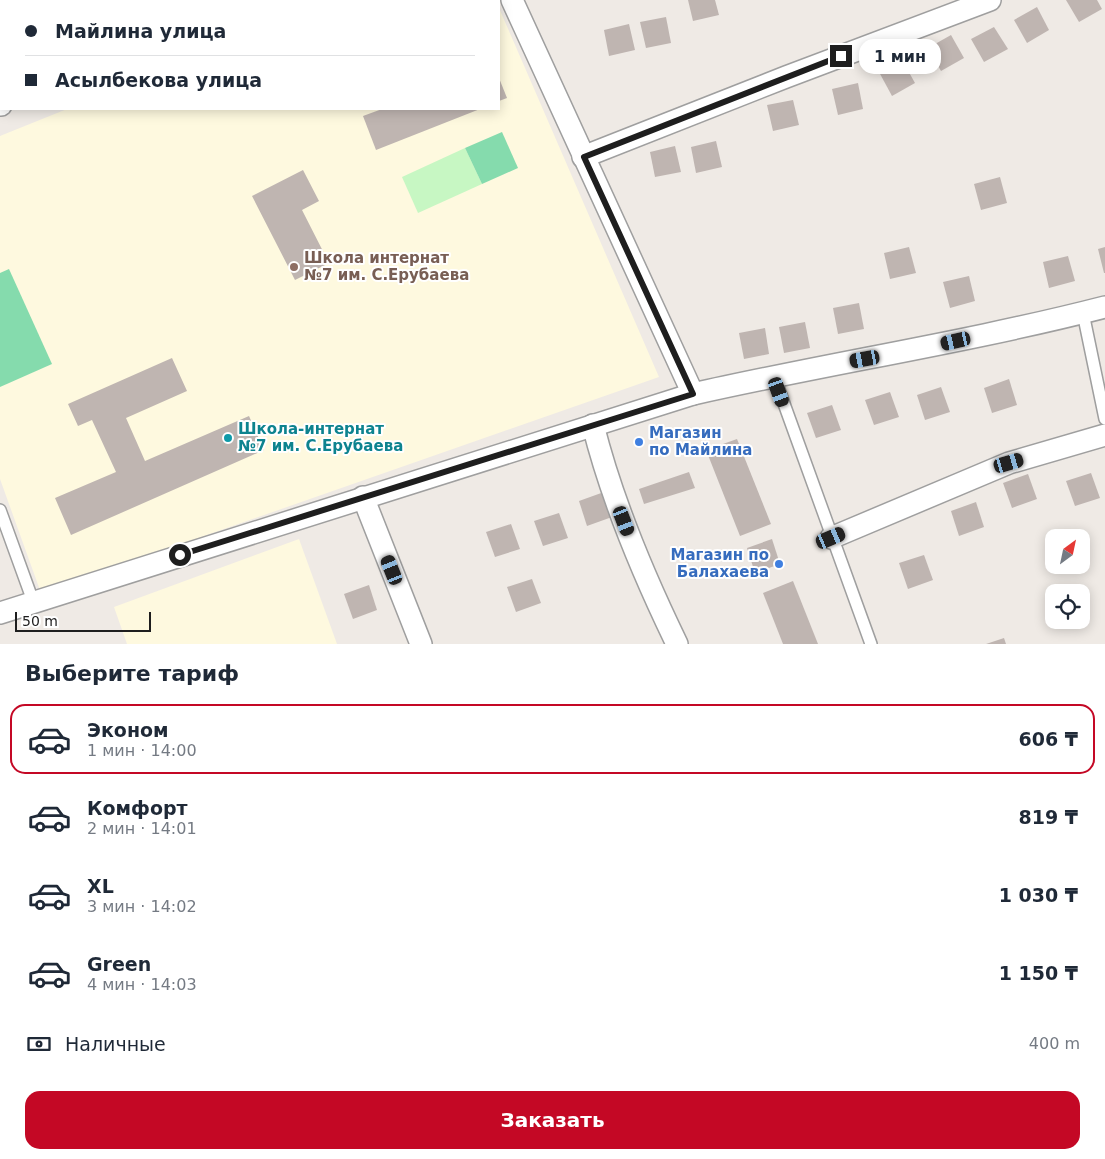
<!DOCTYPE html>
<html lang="ru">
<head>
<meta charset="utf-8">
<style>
  :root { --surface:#fff; --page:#f2f2f3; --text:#1f2937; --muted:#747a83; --line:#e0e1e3; --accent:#c40825 }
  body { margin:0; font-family:"DejaVu Sans",sans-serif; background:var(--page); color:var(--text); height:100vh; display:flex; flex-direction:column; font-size:19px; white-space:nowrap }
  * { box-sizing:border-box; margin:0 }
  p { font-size:16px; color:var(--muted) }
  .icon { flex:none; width:28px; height:28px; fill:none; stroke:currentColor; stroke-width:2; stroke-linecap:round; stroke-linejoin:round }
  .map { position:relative; height:644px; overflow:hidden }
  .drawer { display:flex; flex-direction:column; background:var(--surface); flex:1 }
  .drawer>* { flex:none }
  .top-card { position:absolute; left:0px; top:0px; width:500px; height:110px; box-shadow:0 2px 12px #0003; display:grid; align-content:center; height:110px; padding:0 25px; background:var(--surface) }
  .needle { width:32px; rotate:33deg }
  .fabs { position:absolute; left:1045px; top:529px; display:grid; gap:10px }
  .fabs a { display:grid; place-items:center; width:45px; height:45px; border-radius:10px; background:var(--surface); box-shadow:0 2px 12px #0003; font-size:25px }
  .scale { position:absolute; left:15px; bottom:12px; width:136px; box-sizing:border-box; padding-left:5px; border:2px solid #1e1e1e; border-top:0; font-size:14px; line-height:18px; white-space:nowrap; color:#1e1e1e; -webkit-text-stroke:4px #fff; paint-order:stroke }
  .end { position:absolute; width:22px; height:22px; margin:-11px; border:6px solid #1e1e1e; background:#fff; box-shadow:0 0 0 2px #fff }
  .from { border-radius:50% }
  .bubble { position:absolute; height:35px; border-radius:15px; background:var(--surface); box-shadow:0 2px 12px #0003; font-size:16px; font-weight:700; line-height:35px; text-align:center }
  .car { position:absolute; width:15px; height:30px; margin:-15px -8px; border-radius:6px; box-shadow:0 0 4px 1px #0007; background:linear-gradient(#222 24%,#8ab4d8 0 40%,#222 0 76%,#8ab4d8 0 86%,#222 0) }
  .top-card b { display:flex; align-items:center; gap:18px; height:48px; font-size:19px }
  .top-card b+b { border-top:1px solid var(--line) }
  .top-card i { width:12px; height:12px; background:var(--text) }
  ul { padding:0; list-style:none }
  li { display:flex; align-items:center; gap:15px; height:70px; margin:0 10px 8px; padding:0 15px; border:2px solid transparent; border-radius:15px }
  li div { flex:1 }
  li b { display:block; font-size:19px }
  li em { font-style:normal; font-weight:700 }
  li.on { border-color:var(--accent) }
  li>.icon { width:45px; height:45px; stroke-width:1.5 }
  h2 { padding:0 25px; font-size:22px; line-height:60px }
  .pay { display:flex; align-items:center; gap:12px; height:55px; padding:0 25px; font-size:19px }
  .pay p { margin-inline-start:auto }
  .button { display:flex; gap:10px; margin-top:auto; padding:10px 25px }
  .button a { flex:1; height:58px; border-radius:15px; background:var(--accent); color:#fff; font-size:20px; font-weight:700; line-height:58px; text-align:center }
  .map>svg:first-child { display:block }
</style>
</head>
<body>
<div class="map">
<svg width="1105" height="644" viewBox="0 0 1105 644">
  <rect width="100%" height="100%" fill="#efeae5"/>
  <!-- education -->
  <g fill="#fef9df">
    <polygon points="499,8 659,377 41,593 0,479 0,136 67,109 499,109"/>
    <polygon points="299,539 337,644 127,644 114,607"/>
  </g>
  <!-- park -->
  <polygon fill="#c7f7c3" points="465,148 482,184 418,213 402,177"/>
  <!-- pitch -->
  <g fill="#85dbad">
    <polygon points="502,132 518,168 482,184 465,148"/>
    <polygon points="9,269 52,364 0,387 0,273"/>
  </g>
  <!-- building -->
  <g fill="#bfb5b1">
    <polygon points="688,0 715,0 719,15 693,21"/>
    <polygon points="1066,0 1097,0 1102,9 1079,22"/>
    <polygon points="1037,7 1049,30 1027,43 1014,20"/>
    <polygon points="666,17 671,43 646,48 640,22"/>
    <polygon points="629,24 635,50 609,56 604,30"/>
    <polygon points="994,27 1008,49 984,62 971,39"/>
    <polygon points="951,35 964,58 941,71 928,48"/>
    <polygon points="902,60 915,83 892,96 879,72"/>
    <polygon points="499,78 507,98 499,101"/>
    <polygon points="858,83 863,109 838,115 832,89"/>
    <polygon points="793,100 799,125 773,131 767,105"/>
    <polygon points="382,109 480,109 376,150 363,116"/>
    <polygon points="716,141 722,167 696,173 691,147"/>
    <polygon points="675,146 681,172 655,177 650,152"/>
    <polygon points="303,170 319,201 302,210 329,263 295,280 252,196"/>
    <polygon points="1000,177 1007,203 981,210 974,184"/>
    <polygon points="909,247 916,273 890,279 884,253"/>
    <polygon points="1105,247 1105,273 1104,273 1098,249"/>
    <polygon points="1068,256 1075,281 1049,288 1043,262"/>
    <polygon points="969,276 975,301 950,308 943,282"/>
    <polygon points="859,303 864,329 838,334 833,308"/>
    <polygon points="805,322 810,348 784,353 779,327"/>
    <polygon points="765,328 769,354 744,359 739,333"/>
    <polygon points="172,358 187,391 126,418 145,461 249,416 264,450 71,535 55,498 116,472 92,420 78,426 68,404"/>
    <polygon points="1009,379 1017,405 992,413 984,388"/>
    <polygon points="941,387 950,412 925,420 917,395"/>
    <polygon points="890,392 899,417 874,425 865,400"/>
    <polygon points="832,405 841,430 816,438 807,413"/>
    <polygon points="737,439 771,524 740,536 706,450"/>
    <polygon points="689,472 695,488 644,504 639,489"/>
    <polygon points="1091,473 1100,498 1075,506 1066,481"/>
    <polygon points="1028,474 1037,499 1012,508 1003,483"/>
    <polygon points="604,492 612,517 587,526 579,501"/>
    <polygon points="976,502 984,527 959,536 951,511"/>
    <polygon points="559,513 568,538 543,546 534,521"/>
    <polygon points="511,524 520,549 495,557 486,532"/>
    <polygon points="772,539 780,564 755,573 747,548"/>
    <polygon points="924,555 933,580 908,589 899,563"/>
    <polygon points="532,579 541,603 516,612 507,587"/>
    <polygon points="793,581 818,644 783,644 763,593"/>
    <polygon points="369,585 377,610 353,619 344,594"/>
    <polygon points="1004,638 1006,644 986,644"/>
  </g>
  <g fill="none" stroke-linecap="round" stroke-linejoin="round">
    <defs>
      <g id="service">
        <polyline points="1083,313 1105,419"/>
        <polyline points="774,376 871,644"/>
        <polyline points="0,510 33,601"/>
      </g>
      <g id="minor">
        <polyline points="512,0 693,394"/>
        <polyline points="273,1 276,0"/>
        <polyline points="0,105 1,105"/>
        <polyline points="583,157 786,77 990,0"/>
        <path d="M593,425c19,76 50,149 84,219"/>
        <polyline points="363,497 421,644"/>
        <polyline points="831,538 1009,463 1105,435"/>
        <path d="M0,613l693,-219c137,-31 276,-52 412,-87"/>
      </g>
    </defs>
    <!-- service casing -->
    <use href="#service" stroke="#9f9f9f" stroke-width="14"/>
    <!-- minor casing -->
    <use href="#minor" stroke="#9f9f9f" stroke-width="24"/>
    <!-- service -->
    <use href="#service" stroke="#fff" stroke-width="11"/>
    <!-- minor -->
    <use href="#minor" stroke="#fff" stroke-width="21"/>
  </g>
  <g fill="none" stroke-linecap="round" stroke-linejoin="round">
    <!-- route -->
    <polyline stroke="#1e1e1e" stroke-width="6" points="180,555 693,394 584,157 841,56"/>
  </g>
  <!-- markers -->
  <circle fill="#8d6e63" stroke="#fff" stroke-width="2" cx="294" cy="267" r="5"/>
  <circle fill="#0f9aa8" stroke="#fff" stroke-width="2" cx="228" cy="438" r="5"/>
  <g fill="#3f7fe0" stroke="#fff" stroke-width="2">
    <circle cx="639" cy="442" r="5"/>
    <circle cx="779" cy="564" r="5"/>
  </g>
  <g text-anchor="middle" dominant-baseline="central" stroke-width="4" stroke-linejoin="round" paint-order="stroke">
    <!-- education labels -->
    <g font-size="15" font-weight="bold" fill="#785e54" stroke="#fff" text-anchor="start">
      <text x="304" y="258">Школа интернат<tspan x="304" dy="17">№7 им. С.Ерубаева</tspan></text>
    </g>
    <!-- culture labels -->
    <g font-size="15" font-weight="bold" fill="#0d838f" stroke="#fff" text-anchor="start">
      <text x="238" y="429">Школа-интернат<tspan x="238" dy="17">№7 им. С.Ерубаева</tspan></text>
    </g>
    <!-- shop labels -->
    <g font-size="15" font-weight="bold" fill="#366cbe" stroke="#fff" text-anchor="start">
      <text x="649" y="433">Магазин<tspan x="649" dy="17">по Майлина</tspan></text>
      <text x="769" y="555" text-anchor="end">Магазин по<tspan x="769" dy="17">Балахаева</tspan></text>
    </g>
  </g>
</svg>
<div class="fabs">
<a><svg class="needle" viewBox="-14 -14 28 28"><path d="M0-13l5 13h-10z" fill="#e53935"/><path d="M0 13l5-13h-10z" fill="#747a83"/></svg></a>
<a><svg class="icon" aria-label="locate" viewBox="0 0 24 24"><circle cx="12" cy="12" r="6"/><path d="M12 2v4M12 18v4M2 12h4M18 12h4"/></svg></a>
</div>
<div class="scale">50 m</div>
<i class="end from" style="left:180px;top:555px"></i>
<i class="end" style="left:841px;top:56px"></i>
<div class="bubble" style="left:859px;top:39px;width:82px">1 мин</div>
<i class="car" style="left:956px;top:341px;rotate:257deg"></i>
<i class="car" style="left:865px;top:359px;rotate:260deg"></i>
<i class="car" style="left:779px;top:392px;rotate:160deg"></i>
<i class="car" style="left:1009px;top:463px;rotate:74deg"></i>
<i class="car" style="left:624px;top:521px;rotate:159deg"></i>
<i class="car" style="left:831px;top:538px;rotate:67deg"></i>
<i class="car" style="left:392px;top:570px;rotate:338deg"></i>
<div class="top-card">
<b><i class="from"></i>Майлина улица</b>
<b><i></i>Асылбекова улица</b>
</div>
</div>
<section class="drawer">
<h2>Выберите тариф</h2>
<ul>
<li class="on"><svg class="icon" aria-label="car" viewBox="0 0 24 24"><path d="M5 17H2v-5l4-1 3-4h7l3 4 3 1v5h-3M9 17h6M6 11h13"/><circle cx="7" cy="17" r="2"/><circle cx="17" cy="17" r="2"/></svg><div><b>Эконом</b><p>1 мин · 14:00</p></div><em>606 ₸</em></li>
<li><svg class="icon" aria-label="car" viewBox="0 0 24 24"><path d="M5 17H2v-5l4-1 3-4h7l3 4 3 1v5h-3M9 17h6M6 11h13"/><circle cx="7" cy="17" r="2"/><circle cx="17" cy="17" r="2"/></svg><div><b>Комфорт</b><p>2 мин · 14:01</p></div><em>819 ₸</em></li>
<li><svg class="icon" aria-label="car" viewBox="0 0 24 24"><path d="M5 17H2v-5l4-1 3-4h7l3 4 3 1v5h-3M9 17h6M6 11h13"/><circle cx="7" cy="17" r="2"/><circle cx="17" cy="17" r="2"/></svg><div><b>XL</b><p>3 мин · 14:02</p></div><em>1 030 ₸</em></li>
<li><svg class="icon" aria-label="car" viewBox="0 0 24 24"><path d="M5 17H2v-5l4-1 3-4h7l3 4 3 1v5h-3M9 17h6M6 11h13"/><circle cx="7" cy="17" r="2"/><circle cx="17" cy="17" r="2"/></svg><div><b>Green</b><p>4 мин · 14:03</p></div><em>1 150 ₸</em></li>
</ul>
<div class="pay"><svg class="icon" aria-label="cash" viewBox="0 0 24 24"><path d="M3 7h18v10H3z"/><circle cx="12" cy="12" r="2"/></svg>Наличные<p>400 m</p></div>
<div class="button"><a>Заказать</a></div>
</section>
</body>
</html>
